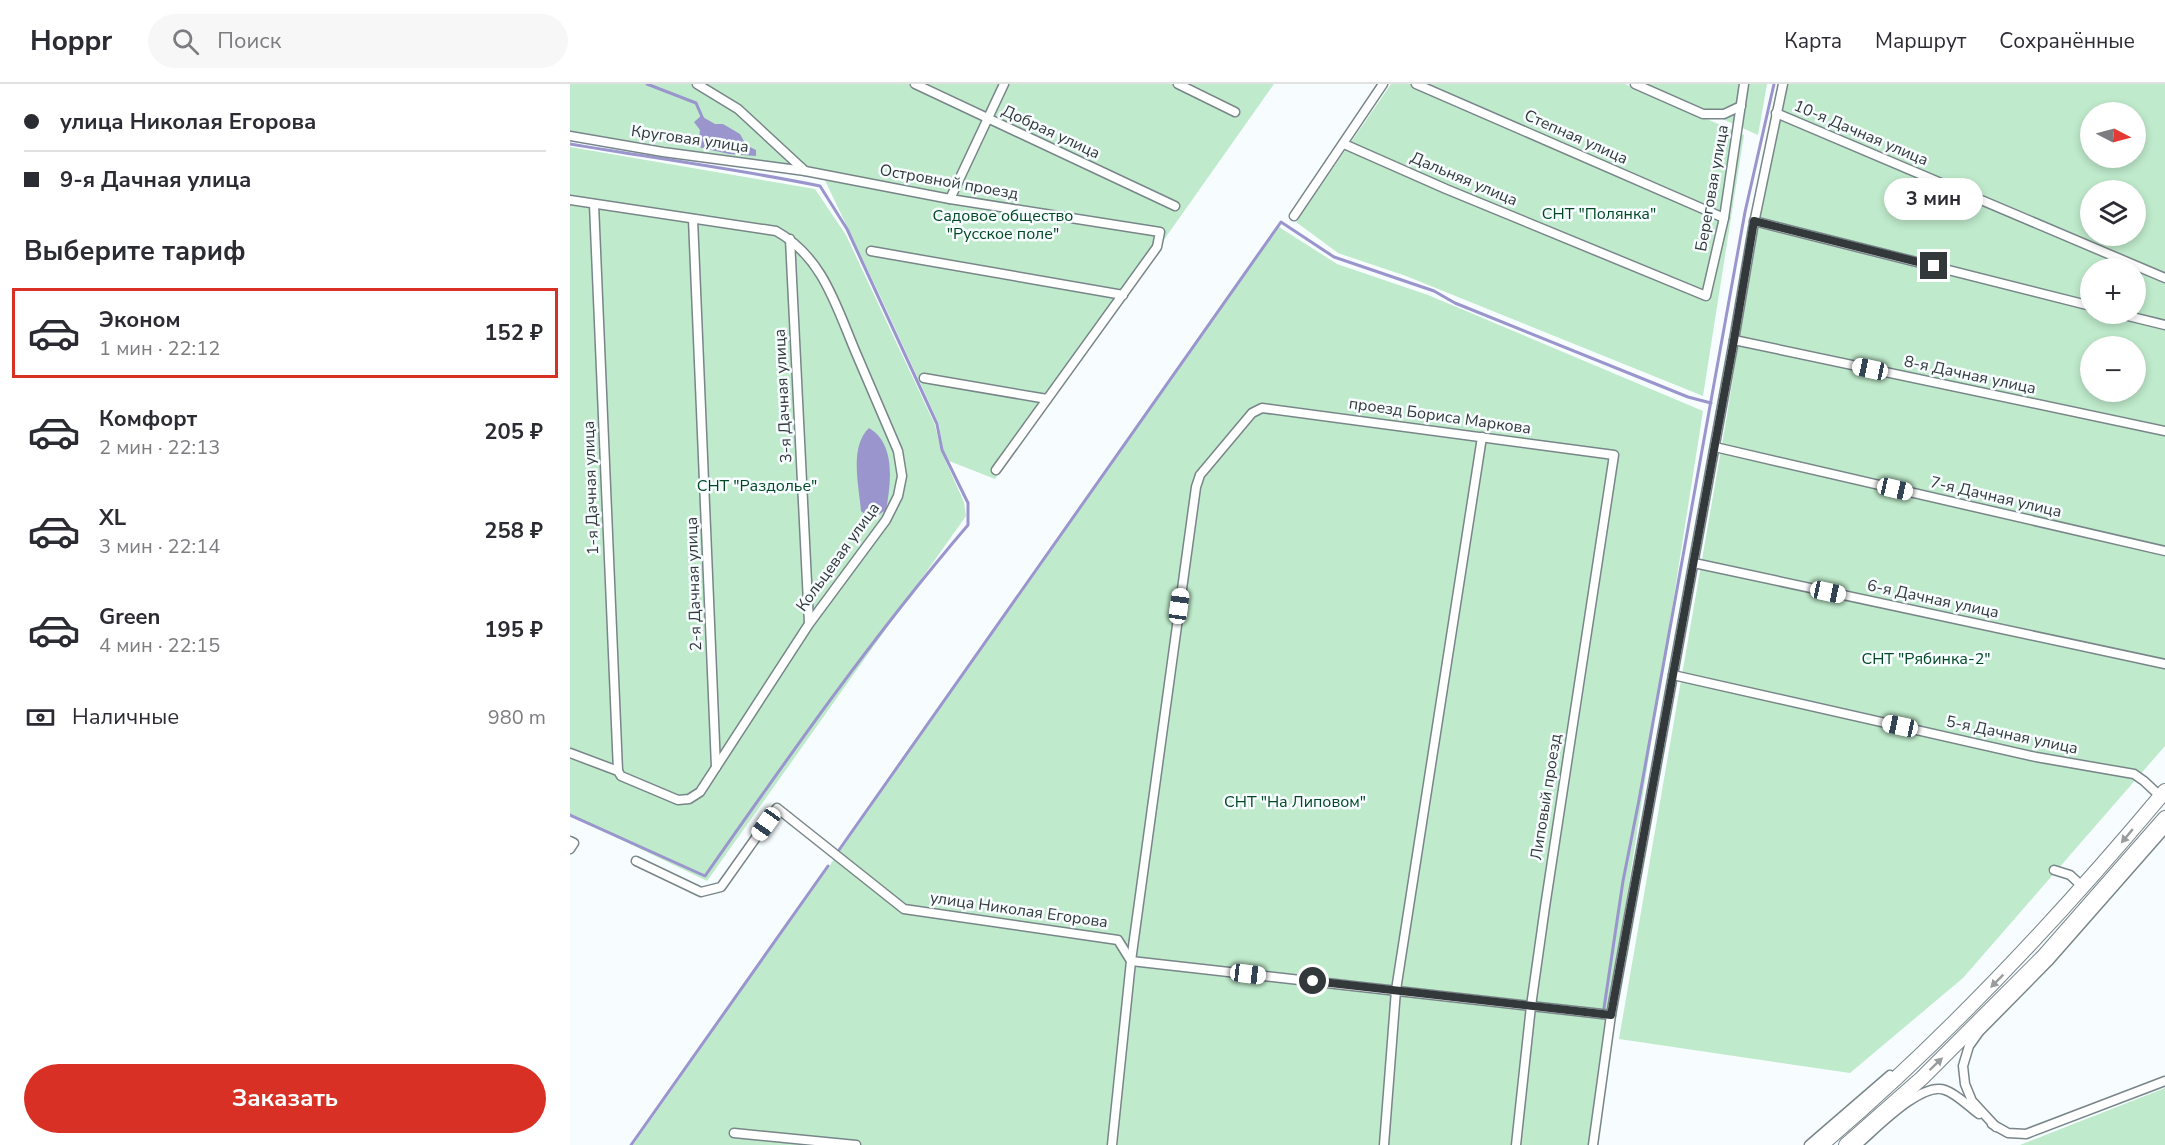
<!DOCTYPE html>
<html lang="ru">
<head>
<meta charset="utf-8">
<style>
  :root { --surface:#fff; --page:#f7f7f7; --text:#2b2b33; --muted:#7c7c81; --line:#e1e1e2; --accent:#d93025 }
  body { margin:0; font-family:"Nunito Sans",sans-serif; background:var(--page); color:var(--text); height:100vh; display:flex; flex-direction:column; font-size:22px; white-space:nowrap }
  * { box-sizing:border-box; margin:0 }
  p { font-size:20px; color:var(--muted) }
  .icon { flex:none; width:33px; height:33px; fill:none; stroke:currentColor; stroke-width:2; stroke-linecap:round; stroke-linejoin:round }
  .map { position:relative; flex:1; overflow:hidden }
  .details { display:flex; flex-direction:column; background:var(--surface); width:570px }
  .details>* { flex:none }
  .hud { display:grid; align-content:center; height:132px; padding:0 24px; background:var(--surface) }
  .needle { width:39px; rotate:96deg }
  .fabs { position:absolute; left:1510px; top:18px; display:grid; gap:12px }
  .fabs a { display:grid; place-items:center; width:66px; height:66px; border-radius:50%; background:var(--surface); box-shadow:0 3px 9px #0003; font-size:30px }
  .end { position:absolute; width:27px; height:27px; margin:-14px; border:8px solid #33393b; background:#fff; box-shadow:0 0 0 3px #fff }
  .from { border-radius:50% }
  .bubble { position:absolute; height:42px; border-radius:21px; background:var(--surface); box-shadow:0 3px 9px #0003; font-size:20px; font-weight:700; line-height:42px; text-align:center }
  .car { position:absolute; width:18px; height:36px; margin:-18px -9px; border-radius:8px; box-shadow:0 0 4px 2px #0007; background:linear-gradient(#fff 24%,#345 0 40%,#fff 0 76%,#345 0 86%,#fff 0) }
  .hud b { display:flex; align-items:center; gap:21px; height:57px; font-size:22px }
  .hud b+b { border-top:2px solid var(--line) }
  .hud i { width:15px; height:15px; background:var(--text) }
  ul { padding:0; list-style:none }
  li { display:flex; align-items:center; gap:18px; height:90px; margin:0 12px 9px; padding:0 12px; border:3px solid transparent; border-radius:0px }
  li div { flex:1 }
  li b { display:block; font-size:22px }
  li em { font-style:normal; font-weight:700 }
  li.selected { border-color:var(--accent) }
  li>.icon { width:54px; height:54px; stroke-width:1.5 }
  h2 { padding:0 24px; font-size:27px; line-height:72px }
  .pay { display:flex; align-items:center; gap:15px; height:66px; padding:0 24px; font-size:22px }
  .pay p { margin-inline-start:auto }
  .action { display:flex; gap:12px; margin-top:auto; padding:12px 24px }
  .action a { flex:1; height:69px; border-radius:36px; background:var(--accent); color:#fff; font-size:24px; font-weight:700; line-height:69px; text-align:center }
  header { display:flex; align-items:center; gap:36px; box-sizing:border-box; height:84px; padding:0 30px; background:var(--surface); border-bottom:2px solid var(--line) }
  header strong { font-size:28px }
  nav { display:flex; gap:33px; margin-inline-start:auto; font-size:21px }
  .search { width:420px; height:54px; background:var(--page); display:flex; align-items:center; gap:15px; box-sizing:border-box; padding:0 21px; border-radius:33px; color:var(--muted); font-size:22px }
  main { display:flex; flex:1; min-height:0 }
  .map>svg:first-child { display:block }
</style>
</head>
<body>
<header>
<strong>Hoppr</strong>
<div class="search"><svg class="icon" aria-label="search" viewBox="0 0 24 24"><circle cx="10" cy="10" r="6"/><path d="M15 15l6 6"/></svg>Поиск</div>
<nav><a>Карта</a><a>Маршрут</a><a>Сохранённые</a></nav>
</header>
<main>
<section class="details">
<div class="hud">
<b><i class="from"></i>улица Николая Егорова</b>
<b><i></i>9-я Дачная улица</b>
</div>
<h2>Выберите тариф</h2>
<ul>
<li class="selected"><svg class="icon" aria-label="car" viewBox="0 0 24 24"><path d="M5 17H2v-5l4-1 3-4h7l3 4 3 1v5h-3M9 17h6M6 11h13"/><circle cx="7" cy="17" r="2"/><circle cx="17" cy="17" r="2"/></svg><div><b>Эконом</b><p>1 мин · 22:12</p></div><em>152 ₽</em></li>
<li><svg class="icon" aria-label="car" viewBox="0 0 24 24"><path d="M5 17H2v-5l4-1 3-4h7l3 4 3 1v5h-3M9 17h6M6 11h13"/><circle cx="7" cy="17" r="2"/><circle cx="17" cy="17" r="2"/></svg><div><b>Комфорт</b><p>2 мин · 22:13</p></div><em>205 ₽</em></li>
<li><svg class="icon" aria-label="car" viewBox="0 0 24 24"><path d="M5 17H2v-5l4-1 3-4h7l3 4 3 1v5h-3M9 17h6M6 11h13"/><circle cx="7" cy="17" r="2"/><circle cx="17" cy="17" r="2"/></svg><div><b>XL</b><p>3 мин · 22:14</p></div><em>258 ₽</em></li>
<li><svg class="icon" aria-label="car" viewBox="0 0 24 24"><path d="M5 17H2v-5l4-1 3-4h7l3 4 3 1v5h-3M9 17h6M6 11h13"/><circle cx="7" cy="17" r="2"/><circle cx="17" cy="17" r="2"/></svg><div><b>Green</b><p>4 мин · 22:15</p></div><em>195 ₽</em></li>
</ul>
<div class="pay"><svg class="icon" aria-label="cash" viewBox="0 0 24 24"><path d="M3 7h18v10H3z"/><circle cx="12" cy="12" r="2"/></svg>Наличные<p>980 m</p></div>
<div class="action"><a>Заказать</a></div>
</section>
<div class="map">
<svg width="1595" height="1061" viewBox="0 0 1595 1061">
  <rect width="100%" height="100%" fill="#f7fdff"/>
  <!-- green -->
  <g fill="#bfeacb" fill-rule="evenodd">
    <polygon points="0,0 704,0 425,395 379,377 373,366 369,340 312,216 251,88 0,47"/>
    <polygon points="821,0 1055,0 1174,51 1133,312 836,192 768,169 726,138"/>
    <polygon points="1074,0 1197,0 1188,51"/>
    <path d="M1210,0h385v662l-202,232 -113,95 -231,-34 108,-624zM1521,28h45v46h-45zM1521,106h45v46h-45zM1521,184h45v46h-45zM1521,262h45v46h-45z"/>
    <polygon points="0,63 245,105 276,151 365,341 371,367 394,418 396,432 137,797 0,731"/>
    <polygon points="709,143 767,180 858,211 1133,327 1018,1061 63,1061"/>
    <polygon points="1595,1004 1595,1061 1450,1061"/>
  </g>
  <!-- water -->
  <g fill="#9a95cd">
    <polygon points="131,32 145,40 153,40 170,50 176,61 186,66 186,72 159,70 128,63 130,46 124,38"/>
    <path d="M299,344c27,16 22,55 17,82l-8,5 -11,1 -6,-5c-2,-25 -12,-64 8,-83z"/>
  </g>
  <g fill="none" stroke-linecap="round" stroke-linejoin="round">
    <!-- stream -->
    <g stroke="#9a95cd" stroke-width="3">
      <polyline points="77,0 126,19 133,35"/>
      <path d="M0,60c83,14 167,25 250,42l27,43 90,195 5,26 26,53v22c-95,111 -179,231 -263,351l-135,-61"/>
      <polyline points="269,766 711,138 764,173 864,207 885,219 1118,313 1141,319"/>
      <polyline points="1034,924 1053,797 1069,716 1175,128 1204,0"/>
      <polyline points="61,1061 258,782"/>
    </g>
    <defs>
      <g id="minor">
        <polyline points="127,0 168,25 235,87"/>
        <polyline points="345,0 605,122"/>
        <polyline points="608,0 665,28"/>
        <polyline points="846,0 1154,134"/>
        <polyline points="1065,0 1133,30 1154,30 1171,22"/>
        <polyline points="1206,29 1595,194"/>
        <polyline points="0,52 93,68 235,87 380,115 590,148 587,163 426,386"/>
        <polyline points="774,60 876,105 1136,212 1154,134 1174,0"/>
        <polyline points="380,115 434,0"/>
        <path d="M0,116l206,31c47,26 60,75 80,122 14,32 28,65 42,98l4,25 -4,20 -12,24 -77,104 -109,168 -11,7 -11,1 -57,-24 -3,-5 -48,-18"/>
        <polyline points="24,120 48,687"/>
        <polyline points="724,132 813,0"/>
        <polyline points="123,135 146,683"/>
        <polyline points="1184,137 1521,222"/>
        <polyline points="220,155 239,539"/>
        <polyline points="301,167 553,211"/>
        <polyline points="1550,230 1595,241"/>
        <polyline points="1164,256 1595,347"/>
        <polyline points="354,294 477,315"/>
        <polyline points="1145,363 1595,467"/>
        <polyline points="1124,479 1595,580"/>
        <polyline points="1103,591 1466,673 1564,690 1574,697 1591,713"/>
        <polyline points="0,757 4,759 0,765"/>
        <polyline points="66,777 131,808 151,803 207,724 334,825 548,856 561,877 1041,931"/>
        <polyline points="1484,786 1500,791 1513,803"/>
        <polyline points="1422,1040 1438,1049 1456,1050 1595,997"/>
        <polyline points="1426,1043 1402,1017 1395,1000 1393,982 1399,962 1409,948 1478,878 1595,745"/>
        <polyline points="164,1049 286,1061"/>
        <polyline points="542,1061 561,877 626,403 630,391 682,329 692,324 1044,371 975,823 961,922 946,1061"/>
        <polyline points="814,1061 826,906 912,353"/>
        <polyline points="1023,1061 1041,931 1164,256 1183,144 1213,0"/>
        <polyline points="1239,1061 1320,991"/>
        <path d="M1287,1061c18,-15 64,-64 88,-55 12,4 24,17 34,24"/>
      </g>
      <g id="trunk">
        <path d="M1251,1061c126,-107 238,-227 344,-354"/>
        <polyline points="1276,1061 1352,994 1473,873 1595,734"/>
      </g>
    </defs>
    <!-- minor casing -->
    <use href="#minor" stroke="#788589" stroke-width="11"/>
    <!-- trunk casing -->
    <use href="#trunk" stroke="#788589" stroke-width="16"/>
    <!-- minor -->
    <use href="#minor" stroke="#fff" stroke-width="8"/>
    <!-- trunk -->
    <use href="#trunk" stroke="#fff" stroke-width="14"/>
  </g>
  <!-- one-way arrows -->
  <defs><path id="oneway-solid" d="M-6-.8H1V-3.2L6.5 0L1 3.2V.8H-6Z" transform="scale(1.5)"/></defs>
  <g fill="#999c9d">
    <use href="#oneway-solid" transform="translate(1557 752) rotate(130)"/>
    <use href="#oneway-solid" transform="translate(1427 897) rotate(135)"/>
    <use href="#oneway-solid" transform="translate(1366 980) rotate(-44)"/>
  </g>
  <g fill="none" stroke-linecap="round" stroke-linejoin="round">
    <!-- route -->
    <polyline stroke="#33393b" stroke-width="8" points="743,897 1041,931 1164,256 1184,137 1364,182"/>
  </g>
  <g text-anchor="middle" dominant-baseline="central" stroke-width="5" stroke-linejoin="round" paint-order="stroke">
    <!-- street labels -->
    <g font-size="16" fill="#33393b" stroke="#f7fdff">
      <text transform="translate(481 48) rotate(25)">Добрая улица</text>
      <text transform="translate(1291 49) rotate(23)">10-я Дачная улица</text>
      <text transform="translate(1006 53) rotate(24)">Степная улица</text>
      <text transform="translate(120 55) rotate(8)">Круговая улица</text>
      <text transform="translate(894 95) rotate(23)">Дальняя улица</text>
      <text transform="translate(379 98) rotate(10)">Островной проезд</text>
      <text transform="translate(1142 104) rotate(-80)">Береговая улица</text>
      <text transform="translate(1400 291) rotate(12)">8-я Дачная улица</text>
      <text transform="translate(213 312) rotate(-93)">3-я Дачная улица</text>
      <text transform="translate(870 332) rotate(8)">проезд Бориса Маркова</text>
      <text transform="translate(21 404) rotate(-92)">1-я Дачная улица</text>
      <text transform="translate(1426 413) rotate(13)">7-я Дачная улица</text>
      <text transform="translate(268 473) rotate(-54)">Кольцевая улица</text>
      <text transform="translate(124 500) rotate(-92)">2-я Дачная улица</text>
      <text transform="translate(1363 515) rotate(12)">6-я Дачная улица</text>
      <text transform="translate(1442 651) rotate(12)">5-я Дачная улица</text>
      <text transform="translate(976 713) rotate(-81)">Липовый проезд</text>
      <text transform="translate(449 826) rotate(8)">улица Николая Егорова</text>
    </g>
    <!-- park labels -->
    <g font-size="16" fill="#004824" stroke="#f7fdff">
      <text x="1029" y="130">СНТ "Полянка"</text>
      <text x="433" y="132">Садовое общество<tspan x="433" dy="18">"Русское поле"</tspan></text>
      <text x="187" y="402">СНТ "Раздолье"</text>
      <text x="1356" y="575">СНТ "Рябинка-2"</text>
      <text x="725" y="718">СНТ "На Липовом"</text>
    </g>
  </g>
</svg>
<div class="fabs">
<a><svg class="needle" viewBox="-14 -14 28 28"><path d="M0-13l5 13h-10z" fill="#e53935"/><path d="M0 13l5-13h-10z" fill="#7c7c81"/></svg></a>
<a><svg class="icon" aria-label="layers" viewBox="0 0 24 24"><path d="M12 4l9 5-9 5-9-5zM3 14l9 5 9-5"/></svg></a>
<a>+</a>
<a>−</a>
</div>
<i class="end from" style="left:743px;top:897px"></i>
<i class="end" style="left:1364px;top:182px"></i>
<div class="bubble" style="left:1314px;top:94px;width:99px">3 мин</div>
<i class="car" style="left:1300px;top:285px;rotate:282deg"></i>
<i class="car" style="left:1325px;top:405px;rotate:103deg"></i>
<i class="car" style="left:1258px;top:508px;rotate:102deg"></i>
<i class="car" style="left:609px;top:522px;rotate:8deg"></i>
<i class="car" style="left:1330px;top:642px;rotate:282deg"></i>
<i class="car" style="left:196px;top:740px;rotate:215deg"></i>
<i class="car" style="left:678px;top:890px;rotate:97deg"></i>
</div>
</main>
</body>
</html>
